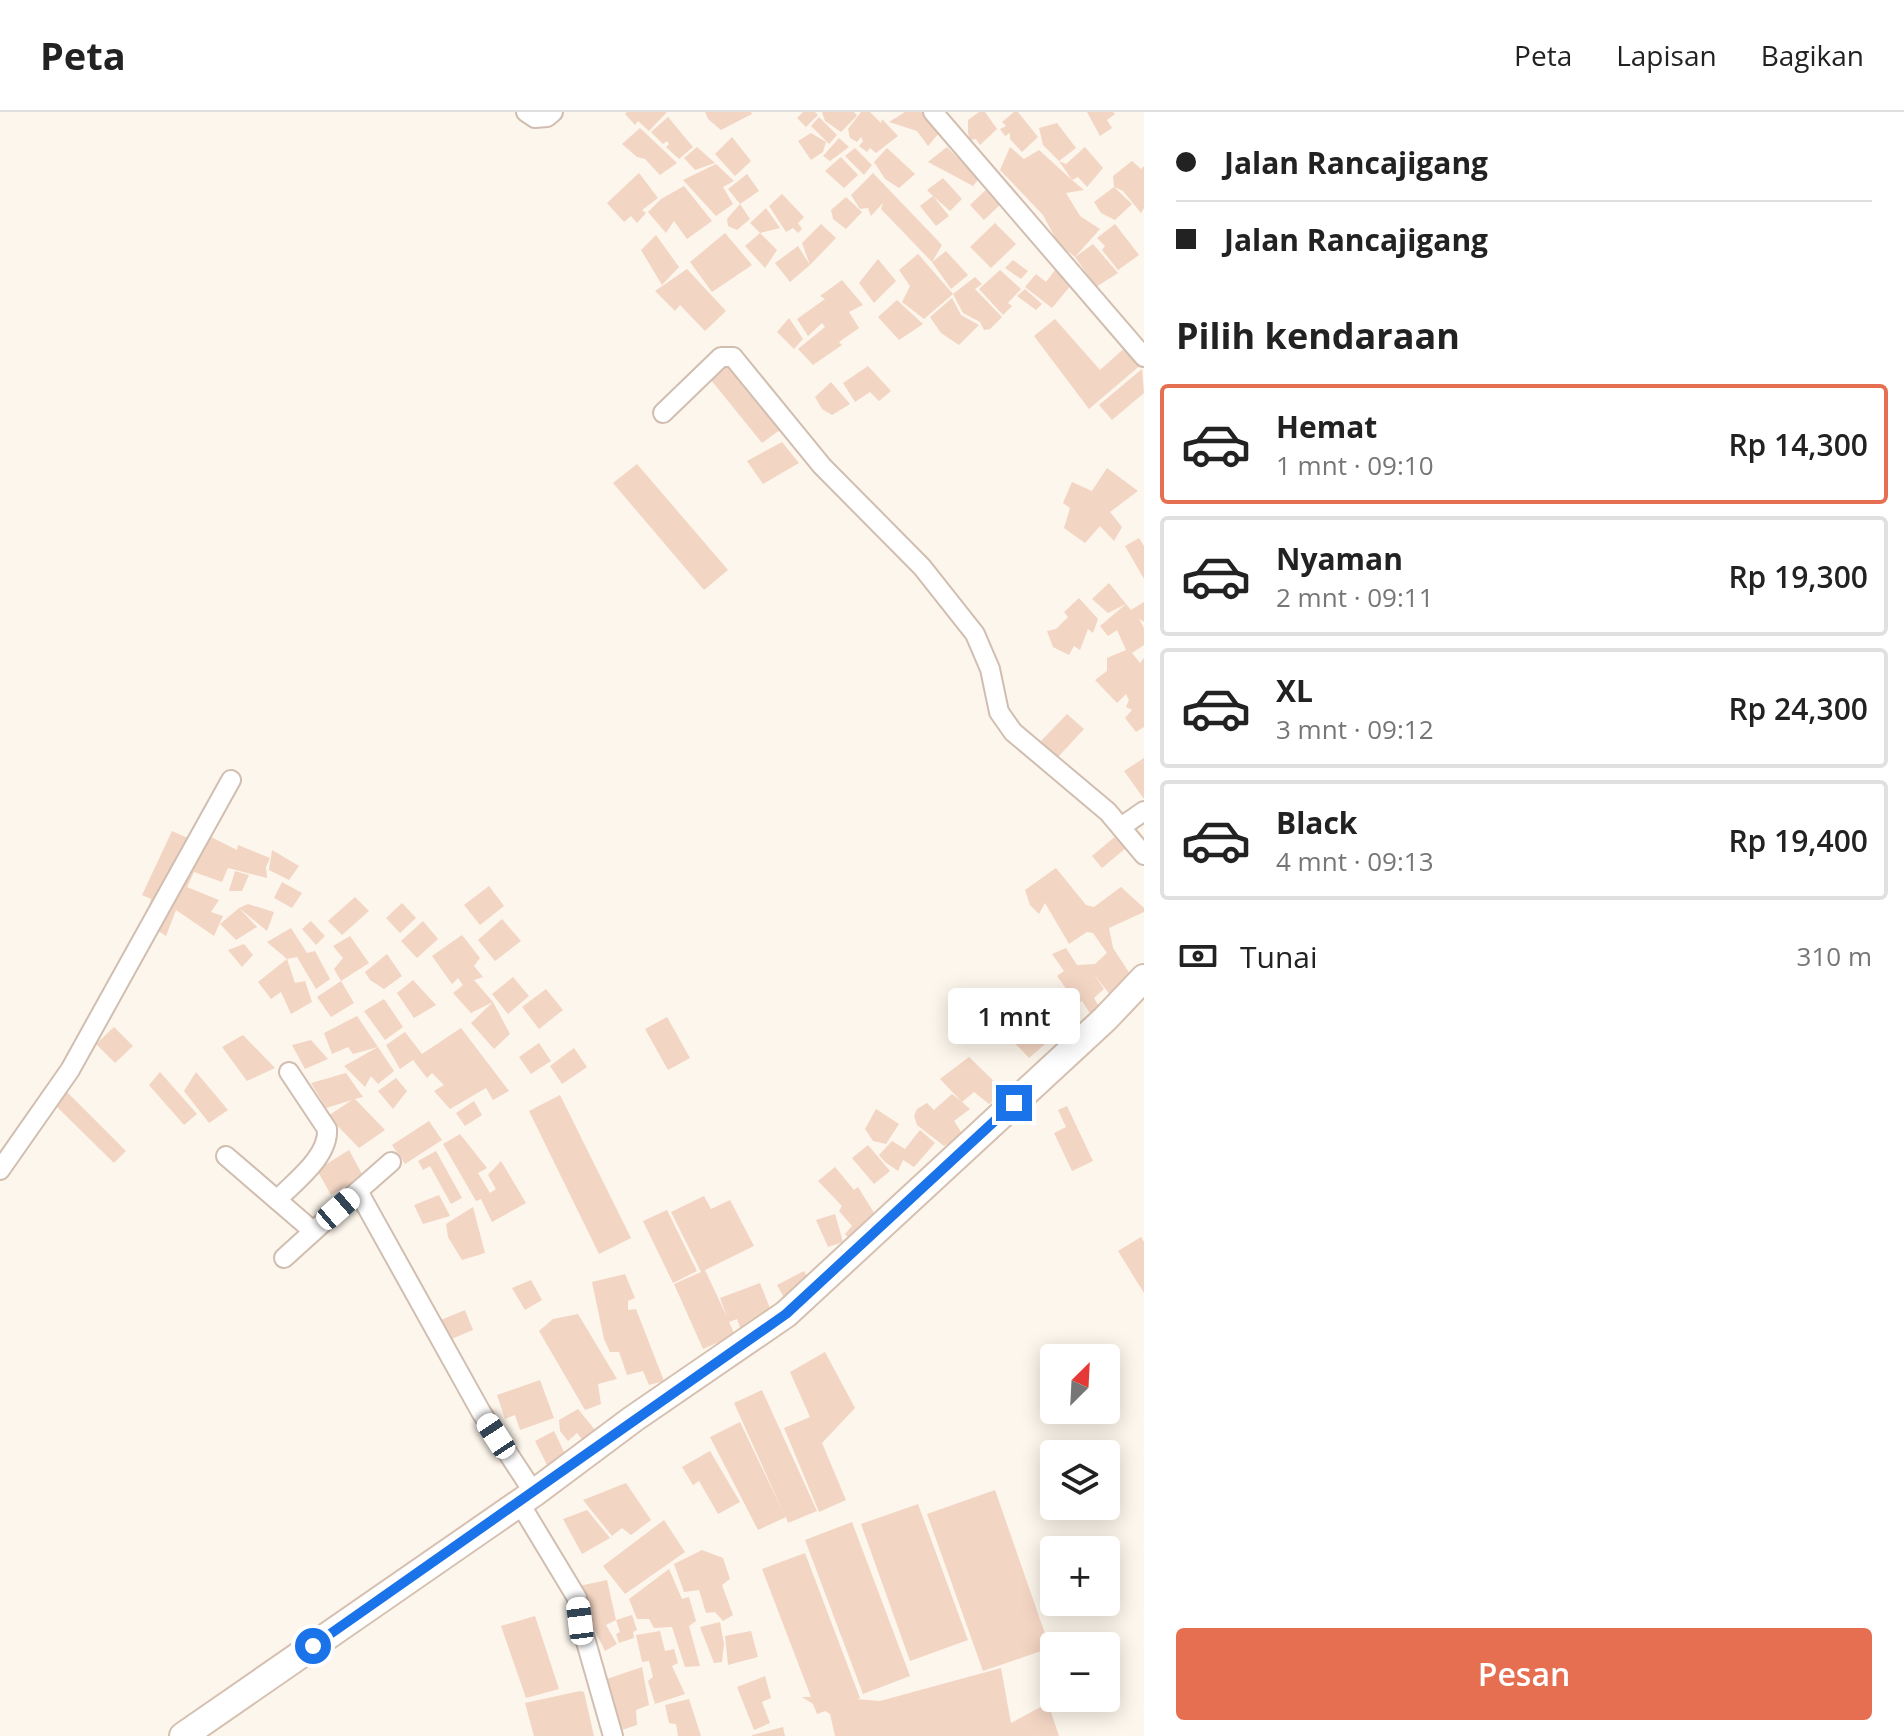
<!DOCTYPE html>
<html lang="id">
<head>
<meta charset="utf-8">
<style>
  :root { --surface:#fff; --page:#f6f6f6; --text:#222; --muted:#767676; --line:#e0e0e0; --accent:#e76f51 }
  body { margin:0; font-family:"Open Sans",sans-serif; background:var(--page); color:var(--text); height:100vh; display:flex; flex-direction:column; font-size:30px; white-space:nowrap }
  * { box-sizing:border-box; margin:0 }
  p { font-size:26px; color:var(--muted) }
  .icon { flex:none; width:44px; height:44px; fill:none; stroke:currentColor; stroke-width:2; stroke-linecap:round; stroke-linejoin:round }
  .map { position:relative; flex:1; overflow:hidden }
  .side { display:flex; flex-direction:column; background:var(--surface); width:760px }
  .side>* { flex:none }
  .top-card { display:grid; align-content:center; height:176px; padding:0 32px; background:var(--surface) }
  .needle { width:52px; rotate:24deg }
  .controls { position:absolute; left:1040px; top:1232px; display:grid; gap:16px }
  .controls a { display:grid; place-items:center; width:80px; height:80px; border-radius:8px; background:var(--surface); box-shadow:0 4px 20px #0003; font-size:40px }
  .end { position:absolute; width:36px; height:36px; margin:-18px; border:10px solid #1a73e8; background:#fff; box-shadow:0 0 0 4px #fff }
  .from { border-radius:50% }
  .bubble { position:absolute; height:56px; border-radius:8px; background:var(--surface); box-shadow:0 4px 20px #0003; font-size:26px; font-weight:600; line-height:56px; text-align:center }
  .car { position:absolute; width:24px; height:48px; margin:-24px -12px; border-radius:10px; box-shadow:0 0 6px 2px #0007; background:linear-gradient(#fff 24%,#345 0 40%,#fff 0 76%,#345 0 86%,#fff 0) }
  .top-card b { display:flex; align-items:center; gap:28px; height:76px; font-size:30px }
  .top-card b+b { border-top:2px solid var(--line) }
  .top-card i { width:20px; height:20px; background:var(--text) }
  ul { padding:0; list-style:none }
  li { display:flex; align-items:center; gap:24px; height:120px; margin:0 16px 12px; padding:0 16px; border:4px solid var(--line); border-radius:8px }
  li div { flex:1 }
  li b { display:block; font-size:30px }
  li em { font-style:normal; font-weight:600 }
  li.active { border-color:var(--accent) }
  li>.icon { width:72px; height:72px; stroke-width:1.5 }
  h2 { padding:0 32px; font-size:36px; line-height:96px }
  .pay { display:flex; align-items:center; gap:20px; height:88px; padding:0 32px; font-size:30px }
  .pay p { margin-inline-start:auto }
  .cta { display:flex; gap:16px; margin-top:auto; padding:16px 32px }
  .cta a { flex:1; height:92px; border-radius:8px; background:var(--accent); color:#fff; font-size:32px; font-weight:600; line-height:92px; text-align:center }
  header { display:flex; align-items:center; gap:48px; box-sizing:border-box; height:112px; padding:0 40px; background:var(--surface); border-bottom:2px solid var(--line) }
  header strong { font-size:38px }
  nav { display:flex; gap:44px; margin-inline-start:auto; font-size:28px }
  main { display:flex; flex:1; min-height:0 }
  .map>svg:first-child { display:block }
</style>
</head>
<body>
<header>
<strong>Peta</strong>
<nav><a>Peta</a><a>Lapisan</a><a>Bagikan</a></nav>
</header>
<main>
<div class="map">
<svg width="1144" height="1624" viewBox="0 0 1144 1624">
  <rect width="100%" height="100%" fill="#fdf6ec"/>
  <!-- building -->
  <g fill="#f3d5c3">
    <polygon points="627,0 667,0 649,19 638,9 635,13 625,2"/>
    <polygon points="705,0 751,0 752,2 721,18 708,7"/>
    <polygon points="803,0 815,0 818,3 806,15 797,6"/>
    <polygon points="822,0 854,0 857,4 841,20 825,9"/>
    <polygon points="861,0 870,0 881,11 882,7 898,24 876,41 870,36 867,40 859,34 863,29 861,25 857,30 850,26 848,17"/>
    <polygon points="905,0 923,0 940,20 928,34 917,19 889,10"/>
    <polygon points="979,0 985,0 997,17 980,33 976,27 970,28 968,21 968,8"/>
    <polygon points="1014,0 1018,0 1038,25 1022,40 1010,27 1010,21 1005,24 1000,17 1006,14 1002,10"/>
    <polygon points="1087,0 1113,0 1115,2 1107,8 1112,16 1100,24"/>
    <polygon points="668,5 693,35 679,47 666,35 669,32 667,29 663,32 651,20"/>
    <polygon points="819,5 837,23 829,32 811,14"/>
    <polygon points="1057,11 1076,36 1059,49 1043,33 1039,16"/>
    <polygon points="640,16 677,51 660,63 645,47 637,45 622,32"/>
    <polygon points="811,21 826,30 823,40 811,48 798,29"/>
    <polygon points="732,25 751,49 735,64 715,42"/>
    <polygon points="839,26 849,35 830,49 823,44"/>
    <polygon points="697,35 715,51 695,58 684,46"/>
    <polygon points="947,35 964,52 968,48 980,65 973,74 928,50"/>
    <polygon points="1010,35 1024,47 1039,38 1072,68 1059,49 1066,52 1085,35 1103,56 1087,75 1078,65 1072,68 1084,78 1066,81 1080,104 1100,117 1075,145 1058,131 1043,103 1000,58"/>
    <polygon points="855,36 872,53 864,63 845,44"/>
    <polygon points="887,36 915,62 899,76 885,67 874,50"/>
    <polygon points="841,45 858,63 844,76 825,59"/>
    <polygon points="1132,49 1141,57 1144,54 1144,96 1141,101 1123,79 1114,75 1113,64"/>
    <polygon points="716,52 734,69 723,75 733,92 716,104 683,68"/>
    <polygon points="639,61 658,86 642,98 646,101 637,111 631,104 624,110 607,91"/>
    <polygon points="873,61 942,133 932,150 881,97 883,91 871,104 868,96 860,97 851,83"/>
    <polygon points="747,62 759,79 740,92 750,107 737,118 728,114 727,107 740,92 728,77"/>
    <polygon points="943,66 962,87 950,99 933,84 949,104 936,114 920,94 933,84 927,78"/>
    <polygon points="684,74 712,109 687,127 674,109 666,121 648,100 661,87"/>
    <polygon points="990,74 1004,89 984,108 970,93"/>
    <polygon points="1114,75 1132,92 1115,108 1101,101 1094,90"/>
    <polygon points="782,82 804,105 798,111 802,117 798,121 793,116 786,120 769,94"/>
    <polygon points="846,85 862,100 846,117 833,107 831,98"/>
    <polygon points="766,96 780,116 760,121 750,111"/>
    <polygon points="995,111 1016,132 991,156 970,135"/>
    <polygon points="821,112 836,126 810,153 802,131"/>
    <polygon points="1115,112 1139,143 1118,158 1102,138 1105,134 1097,126"/>
    <polygon points="725,121 752,153 712,180 690,150"/>
    <polygon points="760,121 777,138 765,156 745,134"/>
    <polygon points="656,123 679,155 662,173 641,138"/>
    <polygon points="1093,132 1118,161 1096,175 1075,145"/>
    <polygon points="798,134 810,153 790,170 775,151"/>
    <polygon points="946,139 968,163 951,177 932,150"/>
    <polygon points="918,142 953,182 975,165 982,172 975,177 1002,205 990,217 984,218 980,210 963,201 953,182 924,207 902,190 910,174 899,158"/>
    <polygon points="878,147 896,169 874,191 859,171"/>
    <polygon points="1013,148 1028,159 1021,167 1005,156"/>
    <polygon points="687,157 726,199 705,219 680,193 675,199 655,179"/>
    <polygon points="1000,158 1021,177 1008,191 1012,194 1003,203 979,177"/>
    <polygon points="1055,158 1072,172 1052,196 1025,175 1036,162 1046,170"/>
    <polygon points="842,168 863,193 849,200 859,216 839,230 842,233 813,253 798,237 825,215 822,211 808,224 797,207 825,187 820,184"/>
    <polygon points="1025,177 1042,192 1036,198 1017,184"/>
    <polygon points="952,186 961,203 979,213 959,233 941,221 930,205"/>
    <polygon points="897,188 923,212 899,228 878,205"/>
    <polygon points="789,206 803,227 794,237 777,220"/>
    <polygon points="1055,207 1100,258 1129,232 1143,251 1089,297 1034,224"/>
    <polygon points="731,249 784,315 762,331 711,268"/>
    <polygon points="868,254 891,279 879,289 870,280 855,290 843,271"/>
    <polygon points="1142,257 1144,281 1112,308 1099,293"/>
    <polygon points="831,270 850,292 832,303 822,297 815,285"/>
    <polygon points="782,330 799,351 763,372 747,349"/>
    <polygon points="637,352 728,458 704,478 613,371"/>
    <polygon points="1107,356 1138,379 1110,400 1122,415 1114,429 1100,414 1085,431 1064,416 1070,396 1063,391 1072,370 1092,379"/>
    <polygon points="1139,426 1144,434 1144,467 1125,434"/>
    <polygon points="1109,471 1131,498 1144,490 1144,510 1139,507 1144,516 1144,533 1132,541 1140,551 1144,546 1144,615 1136,620 1125,606 1132,598 1126,595 1129,588 1126,582 1117,591 1095,568 1107,559 1107,546 1126,538 1117,518 1108,524 1100,514 1126,492 1108,501 1092,487"/>
    <polygon points="1079,486 1098,507 1093,521 1088,517 1080,538 1074,534 1069,543 1053,535 1047,519 1056,517 1068,505 1064,500"/>
    <polygon points="1067,602 1084,617 1058,645 1041,629"/>
    <polygon points="1144,646 1144,687 1124,659"/>
    <polygon points="172,719 206,734 211,725 237,738 238,733 270,746 266,755 267,766 228,756 222,770 194,760 187,775 219,788 211,800 223,804 214,824 176,798 166,824 145,810 151,787 142,783"/>
    <polygon points="1117,723 1127,735 1102,756 1092,744"/>
    <polygon points="272,738 299,754 289,768 269,758"/>
    <polygon points="1056,756 1086,793 1094,795 1121,775 1144,796 1144,800 1109,816 1113,836 1132,865 1114,888 1093,861 1104,877 1094,886 1101,898 1093,906 1082,889 1077,892 1057,864 1064,859 1052,842 1066,836 1077,853 1095,852 1107,841 1093,821 1087,820 1069,832 1045,791 1039,802 1030,793 1025,778"/>
    <polygon points="235,759 249,763 242,779 229,779"/>
    <polygon points="282,770 302,781 292,796 274,786"/>
    <polygon points="489,774 504,794 480,813 464,793"/>
    <polygon points="355,785 369,799 342,823 328,809"/>
    <polygon points="402,791 416,806 400,821 386,806"/>
    <polygon points="248,792 274,800 267,819 239,796 257,815 236,828 220,812 239,796"/>
    <polygon points="502,807 521,829 495,849 478,828"/>
    <polygon points="311,809 325,824 316,833 302,817"/>
    <polygon points="423,809 438,827 417,846 401,829"/>
    <polygon points="291,816 307,841 315,839 330,867 316,877 297,845 287,847 267,830"/>
    <polygon points="462,823 480,846 474,854 483,865 474,868 493,890 510,922 494,937 471,911 493,890 471,901 453,881 463,873 458,866 452,872 432,844"/>
    <polygon points="350,824 369,851 341,869 334,857 343,846 333,834"/>
    <polygon points="244,832 253,843 242,855 228,838"/>
    <polygon points="387,842 402,864 384,877 370,868 365,860"/>
    <polygon points="287,847 295,871 305,869 312,890 291,902 281,880 271,887 258,870"/>
    <polygon points="513,865 529,884 508,902 492,882"/>
    <polygon points="413,868 436,893 414,906 397,881"/>
    <polygon points="341,869 354,891 331,905 317,885"/>
    <polygon points="546,877 563,898 539,917 522,895"/>
    <polygon points="384,887 403,915 385,928 364,899"/>
    <polygon points="1027,898 1052,926 1029,946 1011,927 1022,917 1015,908"/>
    <polygon points="357,904 378,935 394,959 378,972 371,964 365,975 344,954 378,935 353,942 348,935 332,942 324,921"/>
    <polygon points="667,905 690,946 668,958 645,917"/>
    <polygon points="114,915 133,934 115,951 96,932"/>
    <polygon points="461,916 509,979 493,988 486,976 450,997 434,979 444,973 432,961 427,966 413,948 400,957 386,933 405,920 422,942"/>
    <polygon points="243,923 275,956 247,969 222,935"/>
    <polygon points="311,928 328,947 305,957 292,933"/>
    <polygon points="539,931 551,949 531,962 519,945"/>
    <polygon points="574,936 587,955 562,972 550,954"/>
    <polygon points="969,945 1004,979 989,992 974,980 962,990 970,997 954,1009 963,1023 944,1034 917,1013 914,1004 917,997 927,991 934,998 952,982 962,990 940,967"/>
    <polygon points="160,960 197,1002 184,1013 149,973"/>
    <polygon points="196,960 228,998 209,1011 184,979"/>
    <polygon points="346,961 363,985 355,987 385,1018 359,1036 328,1004 352,988 326,996 311,971"/>
    <polygon points="396,966 407,979 393,997 378,979"/>
    <polygon points="67,980 126,1039 114,1051 55,993"/>
    <polygon points="560,983 631,1126 599,1142 529,999"/>
    <polygon points="474,989 482,1003 465,1014 456,1001"/>
    <polygon points="1067,994 1093,1049 1072,1059 1054,1021 1066,1015 1058,998"/>
    <polygon points="876,997 899,1012 886,1032 873,1029 865,1017"/>
    <polygon points="429,1009 442,1028 405,1052 392,1033"/>
    <polygon points="920,1018 935,1031 914,1055 903,1048 898,1059 885,1050 879,1043 892,1029 905,1037"/>
    <polygon points="460,1022 487,1056 478,1061 490,1081 496,1077 488,1063 501,1049 526,1091 492,1110 481,1087 476,1089 443,1032"/>
    <polygon points="868,1033 890,1059 874,1072 852,1046"/>
    <polygon points="349,1038 363,1064 331,1083 317,1058"/>
    <polygon points="436,1039 462,1086 451,1092 430,1054 423,1058 418,1049"/>
    <polygon points="835,1055 854,1078 858,1075 876,1104 855,1132 845,1122 852,1114 839,1099 842,1094 818,1069"/>
    <polygon points="439,1083 450,1104 423,1112 414,1093"/>
    <polygon points="704,1084 711,1097 730,1088 754,1134 705,1158 727,1205 720,1186 760,1171 775,1209 742,1222 737,1207 729,1210 735,1223 703,1237 674,1172 701,1160 671,1100"/>
    <polygon points="473,1095 485,1141 462,1148 448,1125 446,1112"/>
    <polygon points="667,1098 697,1159 673,1171 643,1109"/>
    <polygon points="835,1102 843,1130 828,1135 816,1108"/>
    <polygon points="1141,1125 1144,1130 1144,1181 1118,1139"/>
    <polygon points="804,1159 813,1175 786,1189 777,1173"/>
    <polygon points="625,1162 635,1186 628,1189 628,1198 636,1197 664,1269 649,1273 643,1259 627,1263 619,1240 610,1240 604,1227 592,1170"/>
    <polygon points="531,1168 542,1188 525,1198 512,1176"/>
    <polygon points="465,1198 473,1218 449,1228 441,1208"/>
    <polygon points="578,1202 617,1267 598,1272 601,1292 585,1298 539,1219 553,1207"/>
    <polygon points="825,1240 855,1296 822,1331 846,1388 819,1400 784,1316 810,1305 790,1260"/>
    <polygon points="540,1268 554,1306 520,1318 515,1303 505,1307 497,1283"/>
    <polygon points="762,1278 817,1399 788,1411 786,1405 758,1418 710,1325 740,1310 784,1402 734,1291"/>
    <polygon points="578,1297 595,1318 585,1331 577,1321 568,1329 560,1319 559,1308"/>
    <polygon points="554,1319 567,1346 548,1355 535,1329"/>
    <polygon points="710,1339 740,1390 718,1402 699,1369 693,1373 682,1355"/>
    <polygon points="626,1371 651,1408 631,1423 622,1416 612,1424 583,1388"/>
    <polygon points="995,1378 1050,1536 983,1559 927,1402"/>
    <polygon points="918,1392 968,1528 910,1549 861,1412"/>
    <polygon points="587,1398 610,1426 582,1442 563,1407"/>
    <polygon points="664,1408 685,1440 625,1482 603,1454"/>
    <polygon points="852,1410 910,1564 863,1582 805,1428"/>
    <polygon points="702,1438 723,1446 730,1467 722,1473 733,1503 723,1509 715,1500 706,1501 699,1478 684,1480 674,1452"/>
    <polygon points="805,1441 860,1586 857,1587 880,1589 1001,1556 1011,1611 1048,1591 1059,1624 835,1624 830,1602 825,1599 817,1602 813,1592 802,1585 811,1585 762,1457"/>
    <polygon points="669,1457 682,1487 689,1485 696,1509 689,1514 700,1554 685,1555 672,1515 654,1516 649,1507 637,1507 629,1487"/>
    <polygon points="607,1468 616,1508 606,1513 617,1532 605,1539 593,1515 586,1515 579,1474"/>
    <polygon points="632,1503 637,1518 633,1520 634,1526 619,1531 616,1522 620,1520 616,1508"/>
    <polygon points="535,1504 559,1577 526,1586 501,1514"/>
    <polygon points="720,1510 724,1532 722,1550 714,1551 700,1515"/>
    <polygon points="660,1519 665,1539 674,1537 678,1551 672,1554 685,1582 655,1592 648,1569 653,1565 649,1549 642,1550 636,1523"/>
    <polygon points="751,1519 758,1545 728,1553 725,1524"/>
    <polygon points="642,1555 649,1593 636,1598 637,1613 616,1620 601,1569"/>
    <polygon points="765,1564 771,1586 762,1590 770,1611 754,1618 737,1575"/>
    <polygon points="580,1579 584,1580 594,1624 534,1624 525,1591"/>
    <polygon points="689,1587 701,1624 678,1624 676,1612 669,1611 665,1593"/>
    <polygon points="783,1615 785,1624 752,1624 752,1623"/>
  </g>
  <g fill="none" stroke-linecap="round" stroke-linejoin="round">
    <defs>
      <g id="minor">
        <polyline points="526,0 535,6 547,5 553,0"/>
        <polyline points="933,0 1144,245"/>
        <polyline points="663,301 721,245 733,245 822,354 922,455 975,522 990,557 999,600 1013,620 1108,700 1144,743"/>
        <polyline points="1121,715 1144,699"/>
        <polyline points="226,1044 313,1119"/>
        <polyline points="391,1050 358,1079 481,1300 534,1381"/>
        <polyline points="0,1058 70,958 231,668"/>
        <path d="M277,1088c17,-18 52,-43 50,-71l-38,-57"/>
        <polyline points="284,1146 358,1079"/>
        <polyline points="519,1390 577,1486 580,1509 613,1624"/>
      </g>
      <polyline id="secondary" points="183,1624 534,1381 633,1307 786,1202 1105,907 1144,866"/>
    </defs>
    <!-- minor casing -->
    <use href="#minor" stroke="#d1beb0" stroke-width="22"/>
    <!-- secondary casing -->
    <use href="#secondary" stroke="#d6c0b0" stroke-width="30"/>
    <!-- minor -->
    <use href="#minor" stroke="#fff" stroke-width="18"/>
    <!-- secondary -->
    <use href="#secondary" stroke="#fff" stroke-width="26"/>
  </g>
  <g fill="none" stroke-linecap="round" stroke-linejoin="round">
    <!-- route -->
    <polyline stroke="#1a73e8" stroke-width="10" points="313,1534 786,1202 1014,991"/>
  </g>
</svg>
<div class="controls">
<a><svg class="needle" viewBox="-14 -14 28 28"><path d="M0-13l5 13h-10z" fill="#e53935"/><path d="M0 13l5-13h-10z" fill="#767676"/></svg></a>
<a><svg class="icon" aria-label="layers" viewBox="0 0 24 24"><path d="M12 4l9 5-9 5-9-5zM3 14l9 5 9-5"/></svg></a>
<a>+</a>
<a>−</a>
</div>
<i class="end from" style="left:313px;top:1534px"></i>
<i class="end" style="left:1014px;top:991px"></i>
<div class="bubble" style="left:948px;top:876px;width:132px">1 mnt</div>
<i class="car" style="left:338px;top:1097px;rotate:49deg"></i>
<i class="car" style="left:496px;top:1324px;rotate:327deg"></i>
<i class="car" style="left:580px;top:1509px;rotate:353deg"></i>
</div>
<section class="side">
<div class="top-card">
<b><i class="from"></i>Jalan Rancajigang</b>
<b><i></i>Jalan Rancajigang</b>
</div>
<h2>Pilih kendaraan</h2>
<ul>
<li class="active"><svg class="icon" aria-label="car" viewBox="0 0 24 24"><path d="M5 17H2v-5l4-1 3-4h7l3 4 3 1v5h-3M9 17h6M6 11h13"/><circle cx="7" cy="17" r="2"/><circle cx="17" cy="17" r="2"/></svg><div><b>Hemat</b><p>1 mnt · 09:10</p></div><em>Rp 14,300</em></li>
<li><svg class="icon" aria-label="car" viewBox="0 0 24 24"><path d="M5 17H2v-5l4-1 3-4h7l3 4 3 1v5h-3M9 17h6M6 11h13"/><circle cx="7" cy="17" r="2"/><circle cx="17" cy="17" r="2"/></svg><div><b>Nyaman</b><p>2 mnt · 09:11</p></div><em>Rp 19,300</em></li>
<li><svg class="icon" aria-label="car" viewBox="0 0 24 24"><path d="M5 17H2v-5l4-1 3-4h7l3 4 3 1v5h-3M9 17h6M6 11h13"/><circle cx="7" cy="17" r="2"/><circle cx="17" cy="17" r="2"/></svg><div><b>XL</b><p>3 mnt · 09:12</p></div><em>Rp 24,300</em></li>
<li><svg class="icon" aria-label="car" viewBox="0 0 24 24"><path d="M5 17H2v-5l4-1 3-4h7l3 4 3 1v5h-3M9 17h6M6 11h13"/><circle cx="7" cy="17" r="2"/><circle cx="17" cy="17" r="2"/></svg><div><b>Black</b><p>4 mnt · 09:13</p></div><em>Rp 19,400</em></li>
</ul>
<div class="pay"><svg class="icon" aria-label="cash" viewBox="0 0 24 24"><path d="M3 7h18v10H3z"/><circle cx="12" cy="12" r="2"/></svg>Tunai<p>310 m</p></div>
<div class="cta"><a>Pesan</a></div>
</section>
</main>
</body>
</html>
